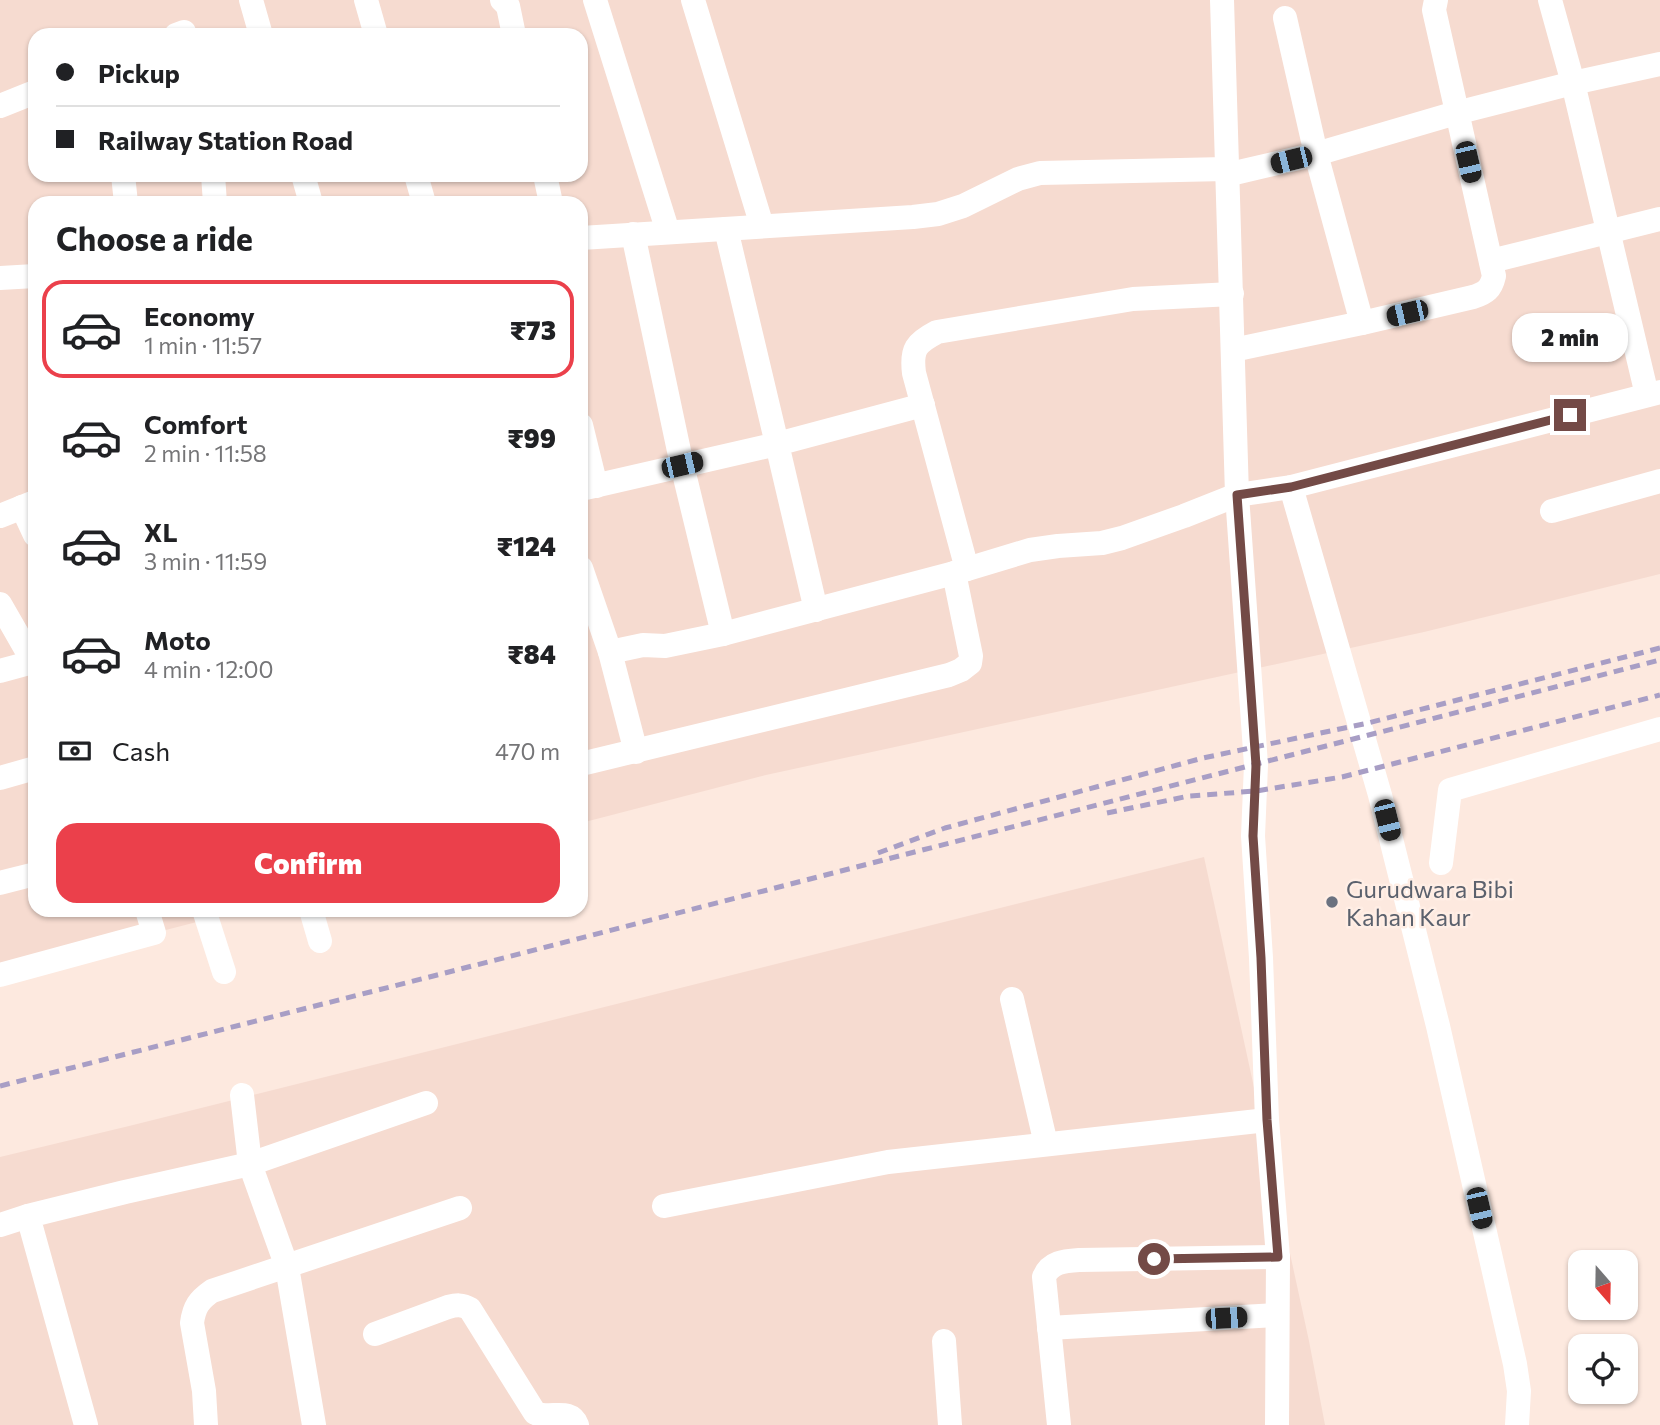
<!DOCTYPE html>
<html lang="en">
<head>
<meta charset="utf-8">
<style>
  :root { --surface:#fff; --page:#f6f6f6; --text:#202124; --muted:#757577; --line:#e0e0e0; --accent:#eb404b }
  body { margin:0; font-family:Commissioner,sans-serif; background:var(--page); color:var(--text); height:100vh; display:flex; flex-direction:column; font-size:26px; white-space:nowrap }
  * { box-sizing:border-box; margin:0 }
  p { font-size:23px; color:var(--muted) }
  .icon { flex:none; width:38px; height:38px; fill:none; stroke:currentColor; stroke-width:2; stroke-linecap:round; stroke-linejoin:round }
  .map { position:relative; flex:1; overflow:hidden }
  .panel { position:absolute; left:28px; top:196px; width:560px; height:721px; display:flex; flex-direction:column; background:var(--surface); border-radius:21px; box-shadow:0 2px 5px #0004 }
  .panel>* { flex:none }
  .top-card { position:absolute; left:28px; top:28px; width:560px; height:154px; border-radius:21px; box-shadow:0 2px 5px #0004; display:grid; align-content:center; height:154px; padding:0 28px; background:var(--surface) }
  .needle { width:46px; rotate:160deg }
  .tools { position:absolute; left:1568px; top:1250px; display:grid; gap:14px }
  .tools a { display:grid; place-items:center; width:70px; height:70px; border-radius:14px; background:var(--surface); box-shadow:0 2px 5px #0004; font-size:35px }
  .end { position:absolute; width:32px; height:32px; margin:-16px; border:9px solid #734a46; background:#fff; box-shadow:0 0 0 4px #fff }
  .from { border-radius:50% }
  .bubble { position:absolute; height:49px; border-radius:21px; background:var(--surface); box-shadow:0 2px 5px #0004; font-size:23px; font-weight:800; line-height:49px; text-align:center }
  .car { position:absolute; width:21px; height:42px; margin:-21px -10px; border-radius:9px; box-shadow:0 0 5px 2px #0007; background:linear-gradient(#222 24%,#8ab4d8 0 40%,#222 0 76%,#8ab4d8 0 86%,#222 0) }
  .top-card b { display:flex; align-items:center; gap:24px; height:66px; font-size:26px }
  .top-card b+b { border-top:2px solid var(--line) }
  .top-card i { width:18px; height:18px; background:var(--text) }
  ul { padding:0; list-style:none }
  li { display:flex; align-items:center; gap:21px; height:98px; margin:0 14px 10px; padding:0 14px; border:4px solid transparent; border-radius:21px }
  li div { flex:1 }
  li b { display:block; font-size:26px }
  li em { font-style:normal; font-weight:800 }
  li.on { border-color:var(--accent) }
  li>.icon { width:63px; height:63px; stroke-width:1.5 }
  h2 { padding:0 28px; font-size:32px; line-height:84px }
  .pay { display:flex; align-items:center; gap:18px; height:77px; padding:0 28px; font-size:26px }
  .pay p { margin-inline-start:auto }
  .button { display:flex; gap:14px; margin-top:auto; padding:14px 28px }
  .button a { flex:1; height:80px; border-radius:21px; background:var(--accent); color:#fff; font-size:28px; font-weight:800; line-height:80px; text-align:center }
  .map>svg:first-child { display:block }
</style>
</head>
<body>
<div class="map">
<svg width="1660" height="1425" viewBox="0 0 1660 1425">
  <rect width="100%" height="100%" fill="#fde9df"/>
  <!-- residential -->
  <g fill="#f6dbd0" fill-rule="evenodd">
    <path d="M0,0h1660v574l-236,58 -658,143 -185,48v-620h-546v707h208l-243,63zM35,35h546v140h-546z"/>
    <polygon points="1204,857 1309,1341 1325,1425 0,1425 0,1157 129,1126"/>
  </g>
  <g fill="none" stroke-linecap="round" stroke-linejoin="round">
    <!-- minor -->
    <g stroke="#fff" stroke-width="24">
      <polyline points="251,0 261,35"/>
      <polyline points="366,0 376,35"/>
      <polyline points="502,0 508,6 514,35"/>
      <polyline points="595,0 668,232"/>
      <polyline points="693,0 762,226"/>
      <polyline points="1222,0 1237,495 1256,765 1253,836 1261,958 1267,1120 1278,1257 1277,1425"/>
      <polyline points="1550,0 1573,83 1647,395"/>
      <polyline points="1285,18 1316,154 1362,323"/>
      <polyline points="176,35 184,32"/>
      <polyline points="0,106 35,92"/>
      <polyline points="123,175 126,203"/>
      <polyline points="213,175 215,203"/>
      <polyline points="303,175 311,203"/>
      <polyline points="416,175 424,203"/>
      <polyline points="545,175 551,203"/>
      <polyline points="1226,175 1316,154 1456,113 1573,83 1660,64"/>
      <polyline points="633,234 682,465 723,634"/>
      <polyline points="581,238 913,217 938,214 963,206 1018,179 1040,173 1226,169"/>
      <polyline points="1491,261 1660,219"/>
      <polyline points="0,278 35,276"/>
      <path d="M1233,350l129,-27 111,-26c13,-4 18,-8 21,-21l-60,-266 2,-10"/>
      <polyline points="581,425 596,486"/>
      <polyline points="1291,487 1380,795 1438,1026 1515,1364 1519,1391 1517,1425"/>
      <polyline points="581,489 777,444 726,229"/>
      <polyline points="22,507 35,535"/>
      <polyline points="1552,511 1660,481"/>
      <polyline points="0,516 35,502"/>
      <polyline points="581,568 610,652 636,752"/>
      <path d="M967,569l-53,-196c-3,-24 2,-30 23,-41l196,-33 99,-5"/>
      <polyline points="0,604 35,665"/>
      <polyline points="816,610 777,444 923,405"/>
      <polyline points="610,652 643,645 665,646 723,634 954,573 1030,550 1058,546 1102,543 1122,538 1184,516 1237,495 1291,487 1660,392"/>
      <polyline points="0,671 33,662"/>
      <polyline points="581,764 949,675 961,670 970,663 971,656 954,573"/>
      <polyline points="0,778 35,768"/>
      <polyline points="1441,863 1450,790 1660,729"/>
      <polyline points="0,883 35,874"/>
      <polyline points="204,910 224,972"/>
      <polyline points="311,910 320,941"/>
      <polyline points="0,975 154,933 147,910"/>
      <polyline points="1012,999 1046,1144"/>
      <polyline points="242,1095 250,1164 287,1267 314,1425"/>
      <polyline points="664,1206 888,1162 1267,1120"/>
      <polyline points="0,1225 28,1216"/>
      <polyline points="1049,1328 1276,1315"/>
      <path d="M375,1334l73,-27c8,-2 14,-3 22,2l65,104c15,7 35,-6 42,12"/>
      <polyline points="944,1341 950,1425"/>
      <polyline points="86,1425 28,1216 125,1192 250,1164 426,1103"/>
      <path d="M206,1425l-2,-34 -12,-68c2,-16 7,-23 20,-32l248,-83"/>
      <path d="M1059,1425l-15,-148c6,-15 20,-16 35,-17l199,-3"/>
    </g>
    <!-- rail -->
    <g stroke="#a89ec5" stroke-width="5" stroke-dasharray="10 7" stroke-linecap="butt">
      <polyline points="1107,813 1189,796 1256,791 1342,777 1660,695"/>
      <polyline points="878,853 945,828 1203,758 1368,723 1660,648"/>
      <polyline points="0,1086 445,973 1660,660"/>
    </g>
  </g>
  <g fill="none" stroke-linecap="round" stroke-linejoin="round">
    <!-- route -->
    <polyline stroke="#734a46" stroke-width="9" points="1154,1259 1278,1257 1267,1120 1261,958 1253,836 1256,765 1237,495 1291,487 1570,415"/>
  </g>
  <!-- markers -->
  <circle fill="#6b7280" stroke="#ffeee5" stroke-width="2.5" cx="1332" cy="902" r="7"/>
  <g text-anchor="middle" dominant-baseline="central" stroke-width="5" stroke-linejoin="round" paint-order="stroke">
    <!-- worship labels -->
    <g font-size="24" fill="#5b616d" stroke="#ffeee5" text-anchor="start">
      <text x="1346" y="888">Gurudwara Bibi<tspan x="1346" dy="28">Kahan Kaur</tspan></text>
    </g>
  </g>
</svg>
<div class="tools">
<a><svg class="needle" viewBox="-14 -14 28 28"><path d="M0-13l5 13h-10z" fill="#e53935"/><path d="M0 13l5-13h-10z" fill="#757577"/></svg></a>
<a><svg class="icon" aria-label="locate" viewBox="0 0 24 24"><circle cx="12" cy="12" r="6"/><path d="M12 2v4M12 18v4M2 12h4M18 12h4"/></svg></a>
</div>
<i class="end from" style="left:1154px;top:1259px"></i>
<i class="end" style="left:1570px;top:415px"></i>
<div class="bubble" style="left:1512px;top:313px;width:116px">2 min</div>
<i class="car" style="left:1291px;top:160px;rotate:256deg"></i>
<i class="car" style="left:1468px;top:162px;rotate:167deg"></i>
<i class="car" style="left:1407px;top:313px;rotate:257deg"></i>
<i class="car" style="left:682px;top:465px;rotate:77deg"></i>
<i class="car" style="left:1387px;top:820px;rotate:166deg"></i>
<i class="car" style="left:1479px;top:1208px;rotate:167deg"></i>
<i class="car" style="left:1226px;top:1318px;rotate:87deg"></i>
<div class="top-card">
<b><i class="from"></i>Pickup</b>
<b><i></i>Railway Station Road</b>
</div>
<section class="panel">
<h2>Choose a ride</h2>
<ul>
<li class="on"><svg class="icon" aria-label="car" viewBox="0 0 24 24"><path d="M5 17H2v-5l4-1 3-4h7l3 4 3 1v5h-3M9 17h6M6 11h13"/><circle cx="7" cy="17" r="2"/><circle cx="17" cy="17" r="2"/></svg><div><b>Economy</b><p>1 min · 11:57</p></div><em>₹73</em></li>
<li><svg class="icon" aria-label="car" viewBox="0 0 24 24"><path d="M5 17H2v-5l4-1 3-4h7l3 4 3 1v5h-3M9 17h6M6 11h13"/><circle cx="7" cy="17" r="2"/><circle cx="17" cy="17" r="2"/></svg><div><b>Comfort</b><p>2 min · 11:58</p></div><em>₹99</em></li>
<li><svg class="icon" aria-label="car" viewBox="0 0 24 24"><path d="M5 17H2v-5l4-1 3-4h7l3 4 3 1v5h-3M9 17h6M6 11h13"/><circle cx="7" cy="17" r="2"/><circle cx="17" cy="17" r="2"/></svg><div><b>XL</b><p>3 min · 11:59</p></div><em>₹124</em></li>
<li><svg class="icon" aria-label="car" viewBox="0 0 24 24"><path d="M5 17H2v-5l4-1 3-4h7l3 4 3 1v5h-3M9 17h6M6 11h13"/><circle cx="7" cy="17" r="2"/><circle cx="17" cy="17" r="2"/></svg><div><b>Moto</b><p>4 min · 12:00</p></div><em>₹84</em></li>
</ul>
<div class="pay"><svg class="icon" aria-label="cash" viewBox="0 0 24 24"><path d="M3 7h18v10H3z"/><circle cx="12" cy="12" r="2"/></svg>Cash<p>470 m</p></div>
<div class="button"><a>Confirm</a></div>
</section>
</div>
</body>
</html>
